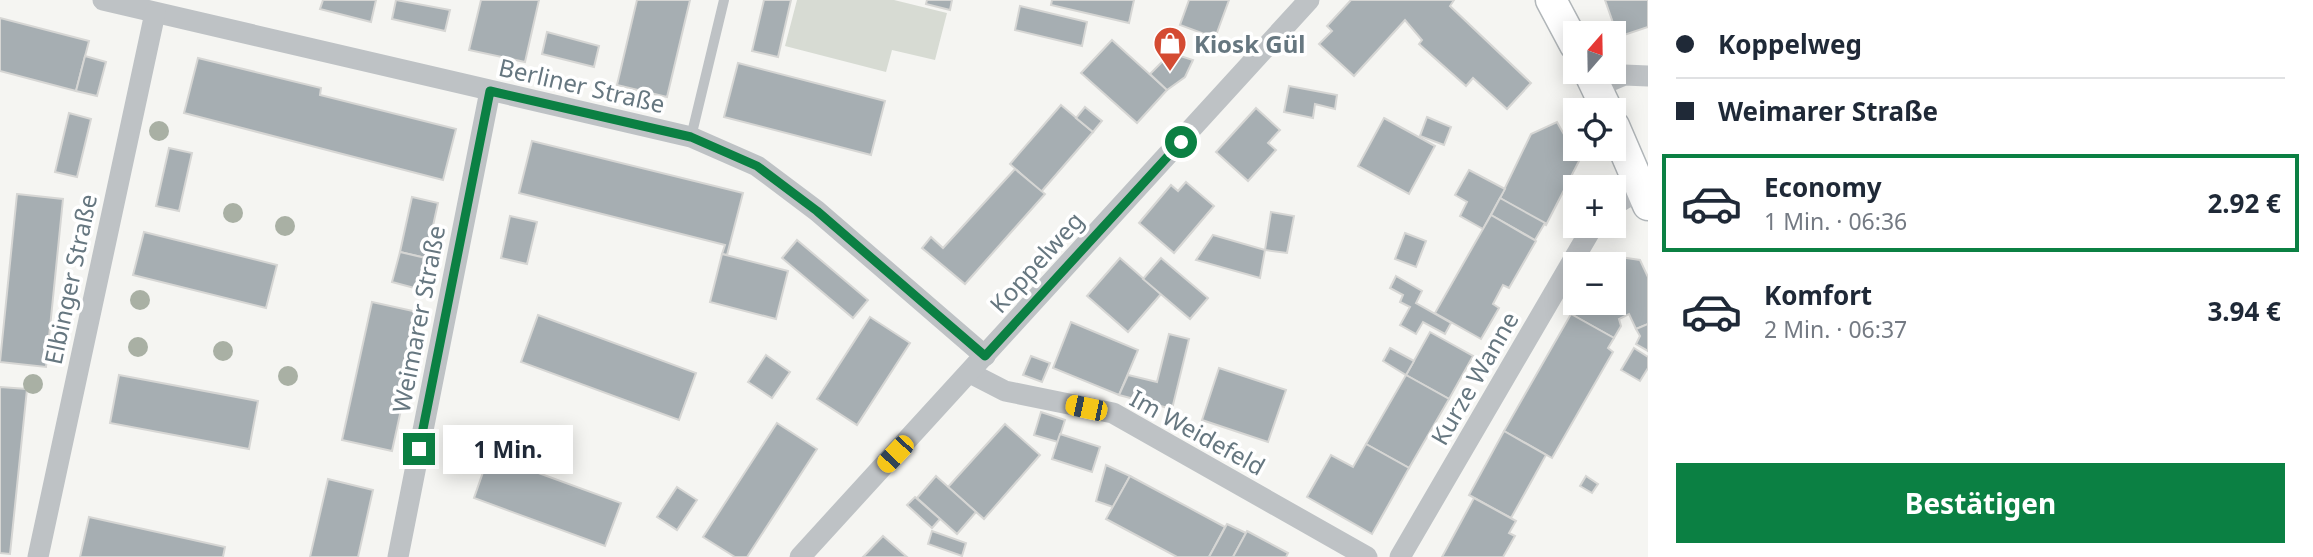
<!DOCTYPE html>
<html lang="de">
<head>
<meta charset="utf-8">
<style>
  :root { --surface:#fff; --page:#f2f2f3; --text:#1f2937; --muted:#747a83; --line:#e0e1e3; --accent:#0b8043 }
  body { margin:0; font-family:"Noto Sans",sans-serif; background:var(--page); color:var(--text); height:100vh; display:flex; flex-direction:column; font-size:26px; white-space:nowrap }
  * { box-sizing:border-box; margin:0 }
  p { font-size:23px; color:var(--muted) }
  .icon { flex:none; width:38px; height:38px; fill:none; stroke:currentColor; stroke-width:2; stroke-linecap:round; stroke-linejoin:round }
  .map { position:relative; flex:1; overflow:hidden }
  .side { display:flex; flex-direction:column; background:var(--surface); width:665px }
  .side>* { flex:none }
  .guide { display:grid; align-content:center; height:154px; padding:0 28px; background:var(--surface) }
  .needle { width:46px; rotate:20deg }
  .fabs { position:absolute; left:1563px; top:21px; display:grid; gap:14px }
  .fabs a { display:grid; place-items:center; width:63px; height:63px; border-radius:0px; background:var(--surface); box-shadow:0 4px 18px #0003; font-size:35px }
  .end { position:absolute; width:32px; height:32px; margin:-16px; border:9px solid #0b8043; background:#fff; box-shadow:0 0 0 4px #fff }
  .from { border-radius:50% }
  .bubble { position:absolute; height:49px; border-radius:0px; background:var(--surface); box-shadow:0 4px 18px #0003; font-size:23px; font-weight:700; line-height:49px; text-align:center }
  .car { position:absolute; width:21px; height:42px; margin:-21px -10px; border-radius:9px; box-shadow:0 0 5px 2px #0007; background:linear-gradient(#f5c518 24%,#345 0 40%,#f5c518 0 76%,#345 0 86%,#f5c518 0) }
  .guide b { display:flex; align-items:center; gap:24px; height:66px; font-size:26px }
  .guide b+b { border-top:2px solid var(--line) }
  .guide i { width:18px; height:18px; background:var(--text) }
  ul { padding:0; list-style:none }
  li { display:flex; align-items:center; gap:21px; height:98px; margin:0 14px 10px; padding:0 14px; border:4px solid transparent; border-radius:0px }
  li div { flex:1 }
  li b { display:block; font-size:26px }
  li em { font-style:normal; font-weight:700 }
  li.selected { border-color:var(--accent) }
  li>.icon { width:63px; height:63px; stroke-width:1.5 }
  .action { display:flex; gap:14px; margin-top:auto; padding:14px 28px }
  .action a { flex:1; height:80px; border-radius:0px; background:var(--accent); color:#fff; font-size:28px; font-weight:700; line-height:80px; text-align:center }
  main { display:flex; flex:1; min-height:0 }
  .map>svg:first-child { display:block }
</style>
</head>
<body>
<main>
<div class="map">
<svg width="1648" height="557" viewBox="0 0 1648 557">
  <rect width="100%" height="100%" fill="#f5f5f2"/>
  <!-- green -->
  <polygon fill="#d7dbd3" points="797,0 894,0 947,13 935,60 892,50 886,72 785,46"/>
  <!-- building -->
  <g fill="#a6aeb2" stroke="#d6d6d4" stroke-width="2">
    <polygon points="323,0 376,0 371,22 320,9"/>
    <polygon points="396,0 450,10 445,31 392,19"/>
    <polygon points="481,0 539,0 525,62 469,50"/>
    <polygon points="637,0 690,0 667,97 617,85"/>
    <polygon points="764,0 791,0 778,57 752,51"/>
    <polygon points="927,0 952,0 950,10 926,4"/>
    <polygon points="1052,0 1134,0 1129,23 1051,5"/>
    <polygon points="1189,0 1229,0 1215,38 1180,25"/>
    <polygon points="1351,0 1454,0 1450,6 1531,83 1507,109 1473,78 1466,86 1419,44 1422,40 1405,20 1354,76 1319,44 1332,31 1327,26"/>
    <polygon points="1605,0 1648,0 1648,27 1618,37"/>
    <polygon points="1020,6 1087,22 1082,46 1015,30"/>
    <polygon points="0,18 89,41 76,91 0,71"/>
    <polygon points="547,32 599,46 594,67 542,54"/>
    <polygon points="1112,40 1167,90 1137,123 1081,73"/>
    <polygon points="1171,53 1193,60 1185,77 1167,90 1150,74"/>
    <polygon points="85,56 106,62 97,96 76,91"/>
    <polygon points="198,58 321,88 320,95 456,129 443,180 184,113"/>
    <polygon points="738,63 885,101 871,155 724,117"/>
    <polygon points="1289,86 1337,95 1335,109 1315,104 1313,118 1284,112"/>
    <polygon points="1061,105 1093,132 1041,192 1010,164"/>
    <polygon points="1085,107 1102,121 1093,132 1076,118"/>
    <polygon points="1256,108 1280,130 1268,143 1276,150 1248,181 1216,152"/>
    <polygon points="69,113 91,119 77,177 55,172"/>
    <polygon points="1427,117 1451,127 1444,145 1420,136"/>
    <polygon points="1384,118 1435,146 1409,194 1358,166"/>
    <polygon points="1557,122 1579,161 1546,225 1500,198 1531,134"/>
    <polygon points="532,141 743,193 727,255 722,254 725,245 519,193"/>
    <polygon points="169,148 192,153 179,211 156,206"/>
    <polygon points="1015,169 1045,194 965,284 922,248 931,237 943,248"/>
    <polygon points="1469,170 1505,189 1483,229 1460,216 1467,202 1455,195"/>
    <polygon points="1186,182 1214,206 1174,253 1139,223 1171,185 1178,191"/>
    <polygon points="17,194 63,199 46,367 0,362"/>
    <polygon points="412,197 438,203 426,258 400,252"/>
    <polygon points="1500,198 1545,223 1535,240 1491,215"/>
    <polygon points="1271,212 1294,216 1287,253 1265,250"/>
    <polygon points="1491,215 1536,241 1509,288 1503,285 1493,304 1499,308 1481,339 1435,313"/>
    <polygon points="510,216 537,222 527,264 501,258"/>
    <polygon points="144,232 277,265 266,308 133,275"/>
    <polygon points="1405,233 1426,241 1416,267 1395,259"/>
    <polygon points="1213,235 1265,250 1260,278 1196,260"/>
    <polygon points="797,240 868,300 853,318 782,258"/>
    <polygon points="400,252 430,259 422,290 392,282"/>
    <polygon points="722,254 788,271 776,319 710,302"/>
    <polygon points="1606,255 1640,260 1648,277 1648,324 1636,329 1629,314 1619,319 1621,326 1614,338 1571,314 1577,303 1614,303 1614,264 1600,264"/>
    <polygon points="1120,258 1161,294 1128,332 1087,296"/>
    <polygon points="1161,258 1208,298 1190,319 1143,279"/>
    <polygon points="1396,276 1422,291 1416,303 1451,323 1445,334 1423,322 1416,334 1400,325 1410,307 1400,302 1403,295 1390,288"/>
    <polygon points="372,302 422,313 392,451 342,440"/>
    <polygon points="1571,314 1614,338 1608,348 1613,352 1552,458 1504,431"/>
    <polygon points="538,315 696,373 679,420 521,362"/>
    <polygon points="870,317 910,343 857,425 817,399"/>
    <polygon points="1071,322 1138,350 1119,395 1053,368"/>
    <polygon points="1648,324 1648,351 1636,344 1640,336 1636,329"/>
    <polygon points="1430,332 1473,356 1449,399 1406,375"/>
    <polygon points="1169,334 1189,339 1172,409 1119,395 1128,375 1157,382"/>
    <polygon points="1390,348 1414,361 1406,375 1383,361"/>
    <polygon points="1634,348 1648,357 1648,368 1640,381 1621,370"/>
    <polygon points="766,355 790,372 772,398 748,382"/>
    <polygon points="1031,356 1050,363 1042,382 1023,375"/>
    <polygon points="1219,368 1286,390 1268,442 1202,420"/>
    <polygon points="119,375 258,401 249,449 110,423"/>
    <polygon points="1406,375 1449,399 1409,468 1366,444"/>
    <polygon points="0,387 27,389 10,554 0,553"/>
    <polygon points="1041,412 1065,420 1058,442 1034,435"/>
    <polygon points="777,423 817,449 747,557 735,557 703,537"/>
    <polygon points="1005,424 1040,455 984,519 948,487"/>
    <polygon points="1504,431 1546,455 1511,518 1469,495"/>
    <polygon points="1060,434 1100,447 1092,472 1052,459"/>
    <polygon points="1366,444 1409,468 1372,534 1307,497 1331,455 1353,467"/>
    <polygon points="489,455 621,503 605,546 474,498"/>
    <polygon points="1106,465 1130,476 1113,507 1096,501"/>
    <polygon points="936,476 976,512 957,534 917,498"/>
    <polygon points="1130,476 1225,527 1209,557 1177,557 1106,519"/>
    <polygon points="1586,476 1598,484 1592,493 1580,486"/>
    <polygon points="328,479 373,490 358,557 310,557"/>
    <polygon points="677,487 697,500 677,530 657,517"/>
    <polygon points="915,497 940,519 932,528 907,505"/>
    <polygon points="1474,498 1516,521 1509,533 1515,536 1503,557 1442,557"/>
    <polygon points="89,517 225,547 223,557 80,557"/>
    <polygon points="1227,524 1246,533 1233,557 1209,557"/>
    <polygon points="932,531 966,543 962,556 928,544"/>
    <polygon points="1247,531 1288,553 1286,557 1233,557"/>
    <polygon points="883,536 907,557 863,557"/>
  </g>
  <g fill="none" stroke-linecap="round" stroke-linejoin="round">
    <defs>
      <g id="secondary">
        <polyline points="1551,0 1575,45"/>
        <polyline points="1589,72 1607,110"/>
        <polyline points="1614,126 1648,205"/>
      </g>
    </defs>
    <!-- secondary casing -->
    <use href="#secondary" stroke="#b1b6b9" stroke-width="33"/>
    <!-- lane -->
    <polyline stroke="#bec2c5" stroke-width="10" points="691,137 724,0"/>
    <!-- street -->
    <g stroke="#bec2c5" stroke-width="21">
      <polyline points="103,0 691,137 757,166 817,211 985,356"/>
      <polyline points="1596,87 1624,75 1648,76"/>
      <polyline points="1614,205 1641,189"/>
      <polyline points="970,373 1005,391 1113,413 1367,557"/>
      <polyline points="38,557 155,13"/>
      <polyline points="398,557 490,91"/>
      <polyline points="800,557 1309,0"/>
      <polyline points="1400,557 1593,226"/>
    </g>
    <!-- secondary -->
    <use href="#secondary" stroke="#fff" stroke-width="30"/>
  </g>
  <!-- trees -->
  <g fill="#a9b0a4">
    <circle cx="159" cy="131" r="10"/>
    <circle cx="233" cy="213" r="10"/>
    <circle cx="285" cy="226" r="10"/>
    <circle cx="140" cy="300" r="10"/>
    <circle cx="138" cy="347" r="10"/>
    <circle cx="223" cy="351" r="10"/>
    <circle cx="288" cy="376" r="10"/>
    <circle cx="33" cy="384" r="10"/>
  </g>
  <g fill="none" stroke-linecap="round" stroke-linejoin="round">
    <!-- route -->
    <polyline stroke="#0b8043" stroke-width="9" points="419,449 490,91 691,137 757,166 817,211 985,356 1181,142"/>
  </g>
  <!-- icons -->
  <defs>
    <symbol id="shop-pin" viewBox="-11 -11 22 30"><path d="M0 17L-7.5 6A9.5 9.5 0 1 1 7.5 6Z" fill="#d44b32" stroke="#fff"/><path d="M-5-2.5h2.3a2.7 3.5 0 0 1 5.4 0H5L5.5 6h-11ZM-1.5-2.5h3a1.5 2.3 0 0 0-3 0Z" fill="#fff"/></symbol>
  </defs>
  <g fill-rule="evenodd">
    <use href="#shop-pin" x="1151" y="24" width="38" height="52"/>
  </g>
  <g text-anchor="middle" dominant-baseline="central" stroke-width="7" stroke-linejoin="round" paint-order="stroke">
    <!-- poi labels -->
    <g font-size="24" font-weight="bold" fill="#667780" stroke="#fff" text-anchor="start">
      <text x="1194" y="43">Kiosk Gül</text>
    </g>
    <!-- street labels -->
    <g font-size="24" fill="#667780" stroke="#fff">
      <text transform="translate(582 85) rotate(13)">Berliner Straße</text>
      <text transform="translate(1036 262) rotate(-48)">Koppelweg</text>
      <text transform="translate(70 279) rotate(-78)">Elbinger Straße</text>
      <text transform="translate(418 319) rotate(-79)">Weimarer Straße</text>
      <text transform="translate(1474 378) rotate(-60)">Kurze Wanne</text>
      <text transform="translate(1198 432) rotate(29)">Im Weidefeld</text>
    </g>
  </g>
</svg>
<div class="fabs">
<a><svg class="needle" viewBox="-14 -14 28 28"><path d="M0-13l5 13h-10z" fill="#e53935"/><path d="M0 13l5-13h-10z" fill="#747a83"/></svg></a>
<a><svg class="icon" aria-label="locate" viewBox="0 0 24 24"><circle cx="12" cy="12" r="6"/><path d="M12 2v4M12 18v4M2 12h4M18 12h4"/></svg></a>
<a>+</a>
<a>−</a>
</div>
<i class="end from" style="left:1181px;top:142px"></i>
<i class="end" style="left:419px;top:449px"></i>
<div class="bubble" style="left:443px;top:425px;width:130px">1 Min.</div>
<i class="car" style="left:1086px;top:408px;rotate:282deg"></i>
<i class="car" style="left:895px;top:454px;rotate:223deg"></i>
</div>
<section class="side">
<div class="guide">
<b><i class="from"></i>Koppelweg</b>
<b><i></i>Weimarer Straße</b>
</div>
<ul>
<li class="selected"><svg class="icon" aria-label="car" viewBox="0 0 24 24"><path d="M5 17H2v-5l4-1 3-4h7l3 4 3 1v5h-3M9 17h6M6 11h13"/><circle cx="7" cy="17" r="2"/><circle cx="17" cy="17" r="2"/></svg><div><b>Economy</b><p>1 Min. · 06:36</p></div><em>2.92 €</em></li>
<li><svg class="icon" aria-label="car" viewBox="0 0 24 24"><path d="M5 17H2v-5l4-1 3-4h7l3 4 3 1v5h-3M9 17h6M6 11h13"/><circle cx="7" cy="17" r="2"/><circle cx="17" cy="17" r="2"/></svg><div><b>Komfort</b><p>2 Min. · 06:37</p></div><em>3.94 €</em></li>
</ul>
<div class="action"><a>Bestätigen</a></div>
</section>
</main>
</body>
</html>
